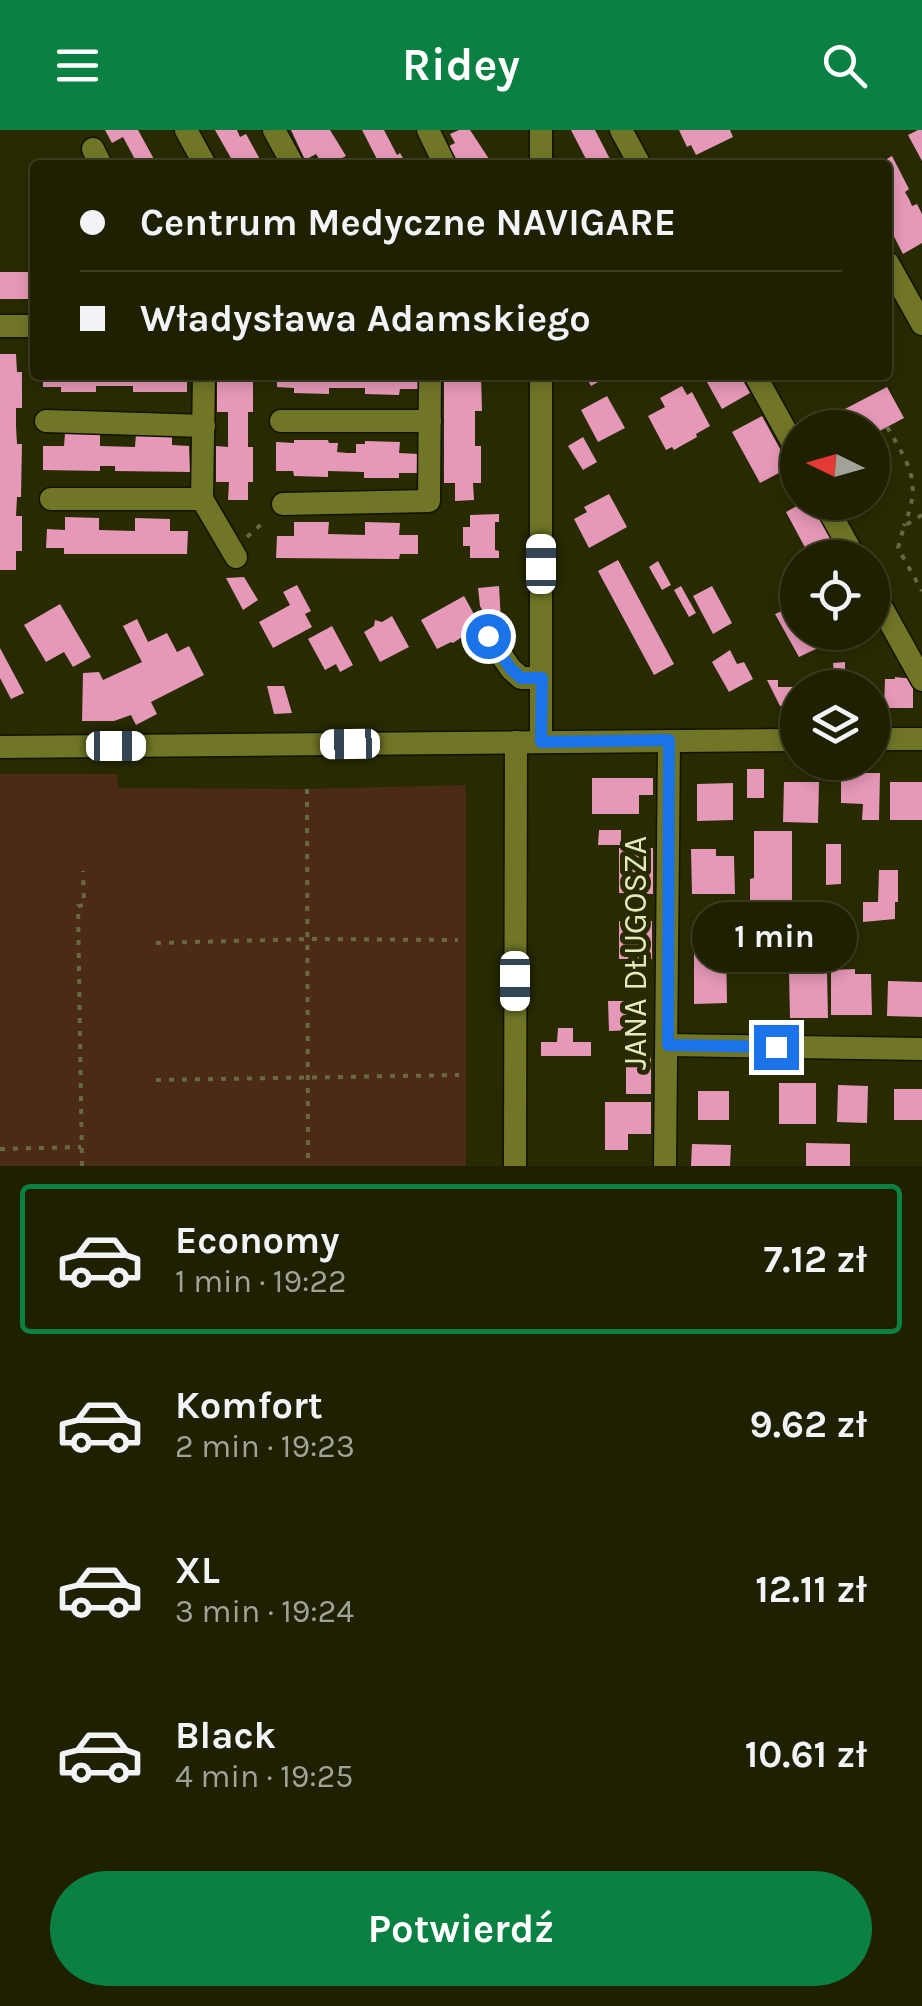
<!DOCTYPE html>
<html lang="pl">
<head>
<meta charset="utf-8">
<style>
  :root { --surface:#1e2000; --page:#26280a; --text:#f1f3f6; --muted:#a1a399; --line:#3c3e22; --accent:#0b8043 }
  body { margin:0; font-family:Karla,sans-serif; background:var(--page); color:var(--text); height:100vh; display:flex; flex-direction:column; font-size:38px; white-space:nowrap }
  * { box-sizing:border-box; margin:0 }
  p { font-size:32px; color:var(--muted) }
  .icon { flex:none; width:55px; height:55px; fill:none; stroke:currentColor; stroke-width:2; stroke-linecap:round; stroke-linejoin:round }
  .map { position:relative; height:1036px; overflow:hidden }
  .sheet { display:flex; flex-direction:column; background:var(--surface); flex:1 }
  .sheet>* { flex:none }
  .top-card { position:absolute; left:30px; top:30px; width:862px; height:220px; border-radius:10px; box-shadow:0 5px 15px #0003,0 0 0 2px var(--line); display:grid; align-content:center; height:220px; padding:0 50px; background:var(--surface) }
  .needle { width:65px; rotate:275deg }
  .controls { position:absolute; left:780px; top:280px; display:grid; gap:20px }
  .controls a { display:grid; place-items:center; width:110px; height:110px; border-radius:50%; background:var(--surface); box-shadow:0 5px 15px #0003,0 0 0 2px var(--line); font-size:50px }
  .end { position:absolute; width:45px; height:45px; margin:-22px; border:12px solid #1a73e8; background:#fff; box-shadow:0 0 0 5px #fff }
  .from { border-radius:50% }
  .bubble { position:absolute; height:70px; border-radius:35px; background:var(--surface); box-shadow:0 5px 15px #0003,0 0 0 2px var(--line); font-size:32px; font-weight:700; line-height:70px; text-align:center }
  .car { position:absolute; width:30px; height:60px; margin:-30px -15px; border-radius:12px; box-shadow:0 0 8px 2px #0007; background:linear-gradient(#fff 24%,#345 0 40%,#fff 0 76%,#345 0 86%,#fff 0) }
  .top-card b { display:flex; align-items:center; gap:35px; height:95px; font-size:38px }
  .top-card b+b { border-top:2px solid var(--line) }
  .top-card i { width:25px; height:25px; background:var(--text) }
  ul { padding:18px 0 0; list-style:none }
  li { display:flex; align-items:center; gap:30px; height:150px; margin:0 20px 15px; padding:0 30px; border:5px solid transparent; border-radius:10px }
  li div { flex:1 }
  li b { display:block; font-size:38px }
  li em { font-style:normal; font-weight:700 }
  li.selected { border-color:var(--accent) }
  li>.icon { width:90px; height:90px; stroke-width:1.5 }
  .cta { display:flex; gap:20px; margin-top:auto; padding:20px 50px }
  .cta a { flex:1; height:115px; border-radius:60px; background:var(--accent); color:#fff; font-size:40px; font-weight:700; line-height:115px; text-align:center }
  header { display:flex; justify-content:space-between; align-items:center; height:130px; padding:0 50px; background:var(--accent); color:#fff; font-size:45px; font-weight:700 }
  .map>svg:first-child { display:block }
</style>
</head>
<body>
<header><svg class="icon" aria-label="menu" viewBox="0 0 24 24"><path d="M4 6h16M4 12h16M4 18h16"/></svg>Ridey<svg class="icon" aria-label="search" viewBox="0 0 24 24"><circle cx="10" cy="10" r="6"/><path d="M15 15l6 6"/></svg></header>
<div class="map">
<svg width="922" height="1036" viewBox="0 0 922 1036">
  <rect width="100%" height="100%" fill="#282b00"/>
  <!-- green -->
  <polygon fill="#4c2b16" points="0,644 117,644 118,658 307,659 466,655 466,1036 0,1036"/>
  <!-- building -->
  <g fill="#e698b9">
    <polygon points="105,0 138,0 155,31 157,29 160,35 138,35 123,7 112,13"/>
    <polygon points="215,0 237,0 240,7 246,4 263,35 224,35 232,30"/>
    <polygon points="291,0 330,0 346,26 340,29 344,35 323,35 316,24 305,30"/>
    <polygon points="362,0 384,0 397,25 400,23 407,35 380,35"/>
    <polygon points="459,0 470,0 493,35 456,35 447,17 455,13 450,4"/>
    <polygon points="571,0 595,0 613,35 589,35"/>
    <polygon points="679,0 730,0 733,7 696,25 691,15 687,17"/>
    <polygon points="918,0 922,0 922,31 908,5"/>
    <polygon points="892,26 909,59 905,62 909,69 912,76 917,74 922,84 922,113 903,124 888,95 888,35 876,35"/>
    <polygon points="0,142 34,142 35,169 0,169"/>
    <polygon points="0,224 16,224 17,242 22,242 22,278 16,278 16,296 17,314 22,314 21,367 17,367 16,386 22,386 22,421 16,421 16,440 0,440"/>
    <polygon points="43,245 187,245 187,262 133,262 133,256 96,256 96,262 61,262 61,257 43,257"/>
    <polygon points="217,245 253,246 253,282 248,282 248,317 253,317 253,352 248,352 248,370 228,370 229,352 216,352 216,316 228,317 228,282 217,282"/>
    <polygon points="277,245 418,245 418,259 400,259 399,265 365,264 365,258 329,258 329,264 294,263 294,258 277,257"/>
    <polygon points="444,245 481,245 482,281 475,281 475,316 481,316 481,353 473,353 474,370 455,371 455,353 444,353"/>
    <polygon points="585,245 611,245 591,256"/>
    <polygon points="703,245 740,245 750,263 722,279"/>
    <polygon points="682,256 687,265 692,262 710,296 696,304 697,307 674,320 672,317 666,320 648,286 665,277 660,268"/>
    <polygon points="887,257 904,288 872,305 872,298 852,298 843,280"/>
    <polygon points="607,266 625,298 598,312 581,280"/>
    <polygon points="762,286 790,337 760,353 732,302"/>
    <polygon points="65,304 100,304 100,316 135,317 136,304 172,305 172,315 189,316 190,342 115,341 115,336 100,336 100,341 43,340 43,316 64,316"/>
    <polygon points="583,307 597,332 583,340 568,316"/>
    <polygon points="294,310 328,310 329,313 338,313 337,322 347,323 356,323 356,314 365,314 365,311 400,312 399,323 418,324 417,343 399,343 399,348 364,348 364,342 328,341 328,347 294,346 293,341 276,341 276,312 294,313"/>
    <polygon points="609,364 627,397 589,418 574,389 587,382 584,377"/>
    <polygon points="804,372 812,372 833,411 809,425 786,382"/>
    <polygon points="499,384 499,392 495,392 495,420 499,421 499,428 470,428 470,416 463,416 463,397 470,397 470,385"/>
    <polygon points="65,387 99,388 99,400 135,401 135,388 170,389 170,401 188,401 187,424 64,424 64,418 46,418 47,399 65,400"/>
    <polygon points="294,392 329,392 328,404 365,405 365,392 400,393 399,405 418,405 418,424 400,424 399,429 276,428 277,406 294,406"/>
    <polygon points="618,430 674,534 654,545 598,441"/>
    <polygon points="658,431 671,455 662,460 649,437"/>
    <polygon points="244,447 258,470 243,480 226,448"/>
    <polygon points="297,455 311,481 305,484 312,497 273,518 259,492 290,475 283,462"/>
    <polygon points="499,456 501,491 489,493 480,476 478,458"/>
    <polygon points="681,456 696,483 689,487 674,460"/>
    <polygon points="712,456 732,493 713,504 693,466"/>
    <polygon points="464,466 480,495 453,513 451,512 437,519 421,490"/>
    <polygon points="60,474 91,527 73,537 64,522 46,532 24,495"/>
    <polygon points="795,475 798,480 798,502 810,502 818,518 799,527 775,484"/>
    <polygon points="392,486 409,517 380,532 364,502 374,496 375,490 382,492"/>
    <polygon points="137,489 148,512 167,503 177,522 189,516 204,545 151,572 157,584 136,595 131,585 114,591 82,591 83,543 99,542 103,550 142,532 123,496"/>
    <polygon points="332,496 353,535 340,542 336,534 325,540 308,509"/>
    <polygon points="0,518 24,563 11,569 0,548"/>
    <polygon points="730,520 737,534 744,532 753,549 729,562 712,532"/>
    <polygon points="845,532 845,543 857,544 859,558 822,558 820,543 834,544 833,533"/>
    <polygon points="895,547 913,549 913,578 884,578 885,549 895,549"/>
    <polygon points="767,550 778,550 778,557 798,557 798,576 780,576"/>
    <polygon points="267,556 284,556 292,583 274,584"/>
    <rect x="747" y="639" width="17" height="29"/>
    <polygon points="841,643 880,643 879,690 862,690 863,674 841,673"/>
    <polygon points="592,648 653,648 653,665 639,665 639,684 592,684"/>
    <polygon points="784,652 819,652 818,693 783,692"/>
    <rect x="890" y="652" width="32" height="38"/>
    <polygon points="733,653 733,690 697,691 697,654"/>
    <polygon points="599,700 621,700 621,715 598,715"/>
    <polygon points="754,701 792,701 792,772 750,772 750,749 754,748"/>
    <polygon points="826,714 841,714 841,754 826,755"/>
    <polygon points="619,718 653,718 653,764 619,763"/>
    <polygon points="691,719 716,719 716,726 734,726 735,764 692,764"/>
    <polygon points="879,740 898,740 898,772 895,772 895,789 863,792 863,772 878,772"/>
    <rect x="619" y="791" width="33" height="38"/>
    <polygon points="694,817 726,817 727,873 694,874"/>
    <polygon points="855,839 855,844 871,844 872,885 831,885 831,840"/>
    <polygon points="827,841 828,888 790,888 789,842"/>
    <polygon points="888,851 922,852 922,887 887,886"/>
    <polygon points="608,871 637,871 638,900 609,901"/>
    <polygon points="558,898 573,898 573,912 591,912 591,926 541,926 541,912 557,912"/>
    <rect x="626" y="925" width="25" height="39"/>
    <rect x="779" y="953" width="37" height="41"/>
    <polygon points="838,955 868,956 867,993 837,992"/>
    <rect x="894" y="959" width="28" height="31"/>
    <rect x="698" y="961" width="31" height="29"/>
    <polygon points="605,972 651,972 651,1004 628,1004 628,1020 605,1020"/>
    <polygon points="806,1013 850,1014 850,1036 806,1036"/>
    <polygon points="692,1014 731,1015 730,1036 691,1036"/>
  </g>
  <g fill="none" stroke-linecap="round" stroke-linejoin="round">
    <defs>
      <g id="minor">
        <polyline points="186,0 205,35"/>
        <polyline points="274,0 293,35"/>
        <polyline points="428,0 445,35"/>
        <polyline points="541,0 541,35"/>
        <polyline points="621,0 640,35"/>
        <polyline points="93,19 101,35"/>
        <polyline points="888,133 922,194"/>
        <polyline points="0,196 35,196"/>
        <polyline points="204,245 202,369 236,427"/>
        <polyline points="755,245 798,323"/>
        <polyline points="46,291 204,296"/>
        <polyline points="281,291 430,291"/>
        <polyline points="51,369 202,369"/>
        <polyline points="824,372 855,428"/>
        <polyline points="283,374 429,371 430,245"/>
        <polyline points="872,460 922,550"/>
        <polyline points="488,506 511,539 521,548 541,548"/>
        <polyline points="872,609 922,609"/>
        <polyline points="541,612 541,245"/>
        <polyline points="0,617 798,610"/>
        <polyline points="667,915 922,919"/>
        <polyline points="515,1036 516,612"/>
        <polyline points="665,1036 669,611"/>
      </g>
    </defs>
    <!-- minor casing -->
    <use href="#minor" stroke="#111200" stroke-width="25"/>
    <!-- path -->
    <g stroke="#666a40" stroke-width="4" stroke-dasharray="5 8" stroke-linecap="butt">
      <path d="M887,297c23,39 35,55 17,99"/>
      <polyline points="872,323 895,311"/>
      <polyline points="922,385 904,396 898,418 922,461"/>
      <polyline points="247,407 266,390"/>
      <polyline points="307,659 308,1036"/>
      <polyline points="156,813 309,809 458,810"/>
      <polyline points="156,950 459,945"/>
      <polyline points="0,1019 81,1017"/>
      <polyline points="82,1036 78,776 84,775 83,741"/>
    </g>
    <!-- minor -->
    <use href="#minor" stroke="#717627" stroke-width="22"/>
  </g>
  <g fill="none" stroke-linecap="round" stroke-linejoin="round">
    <!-- route -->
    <polyline stroke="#1a73e8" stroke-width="12" points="488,506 511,539 521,548 542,548 541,612 669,610 668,915 776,917"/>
  </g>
  <g text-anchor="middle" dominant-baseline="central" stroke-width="10" stroke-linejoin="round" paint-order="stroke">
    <!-- street labels -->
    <g font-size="32" fill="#e4e8c2" stroke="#282b00">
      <text transform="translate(635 823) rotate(-90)">JANA DŁUGOSZA</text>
    </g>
  </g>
</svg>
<div class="controls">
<a><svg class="needle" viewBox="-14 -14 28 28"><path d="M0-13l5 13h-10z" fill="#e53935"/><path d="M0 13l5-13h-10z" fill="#a1a399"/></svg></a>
<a><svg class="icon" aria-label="locate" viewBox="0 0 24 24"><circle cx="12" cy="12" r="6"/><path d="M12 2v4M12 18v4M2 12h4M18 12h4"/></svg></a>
<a><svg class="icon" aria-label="layers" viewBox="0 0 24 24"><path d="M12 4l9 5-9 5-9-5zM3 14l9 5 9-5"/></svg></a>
</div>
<i class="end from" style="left:488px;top:506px"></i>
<i class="end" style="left:776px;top:917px"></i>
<div class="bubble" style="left:692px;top:772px;width:165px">1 min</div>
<i class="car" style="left:541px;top:434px;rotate:0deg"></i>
<i class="car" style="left:350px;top:614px;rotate:269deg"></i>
<i class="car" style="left:116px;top:616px;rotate:90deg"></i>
<i class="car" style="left:515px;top:851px;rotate:180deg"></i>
<div class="top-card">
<b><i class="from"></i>Centrum Medyczne NAVIGARE</b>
<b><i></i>Władysława Adamskiego</b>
</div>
</div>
<section class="sheet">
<ul>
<li class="selected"><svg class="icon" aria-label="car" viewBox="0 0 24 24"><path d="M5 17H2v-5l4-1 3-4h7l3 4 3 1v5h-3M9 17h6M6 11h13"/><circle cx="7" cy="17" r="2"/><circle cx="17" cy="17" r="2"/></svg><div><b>Economy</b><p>1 min · 19:22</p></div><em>7.12 zł</em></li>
<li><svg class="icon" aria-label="car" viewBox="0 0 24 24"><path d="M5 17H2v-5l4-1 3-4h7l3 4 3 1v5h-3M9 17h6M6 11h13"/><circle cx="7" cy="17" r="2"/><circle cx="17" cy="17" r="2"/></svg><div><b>Komfort</b><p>2 min · 19:23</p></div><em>9.62 zł</em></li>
<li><svg class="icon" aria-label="car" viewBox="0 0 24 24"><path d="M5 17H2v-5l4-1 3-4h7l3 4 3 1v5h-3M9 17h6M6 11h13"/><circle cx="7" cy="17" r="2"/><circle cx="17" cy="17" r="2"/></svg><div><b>XL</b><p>3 min · 19:24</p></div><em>12.11 zł</em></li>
<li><svg class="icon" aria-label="car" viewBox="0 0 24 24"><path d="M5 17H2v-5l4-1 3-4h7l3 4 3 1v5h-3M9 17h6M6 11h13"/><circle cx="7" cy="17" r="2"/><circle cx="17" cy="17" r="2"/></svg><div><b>Black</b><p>4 min · 19:25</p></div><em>10.61 zł</em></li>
</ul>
<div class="cta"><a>Potwierdź</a></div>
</section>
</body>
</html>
